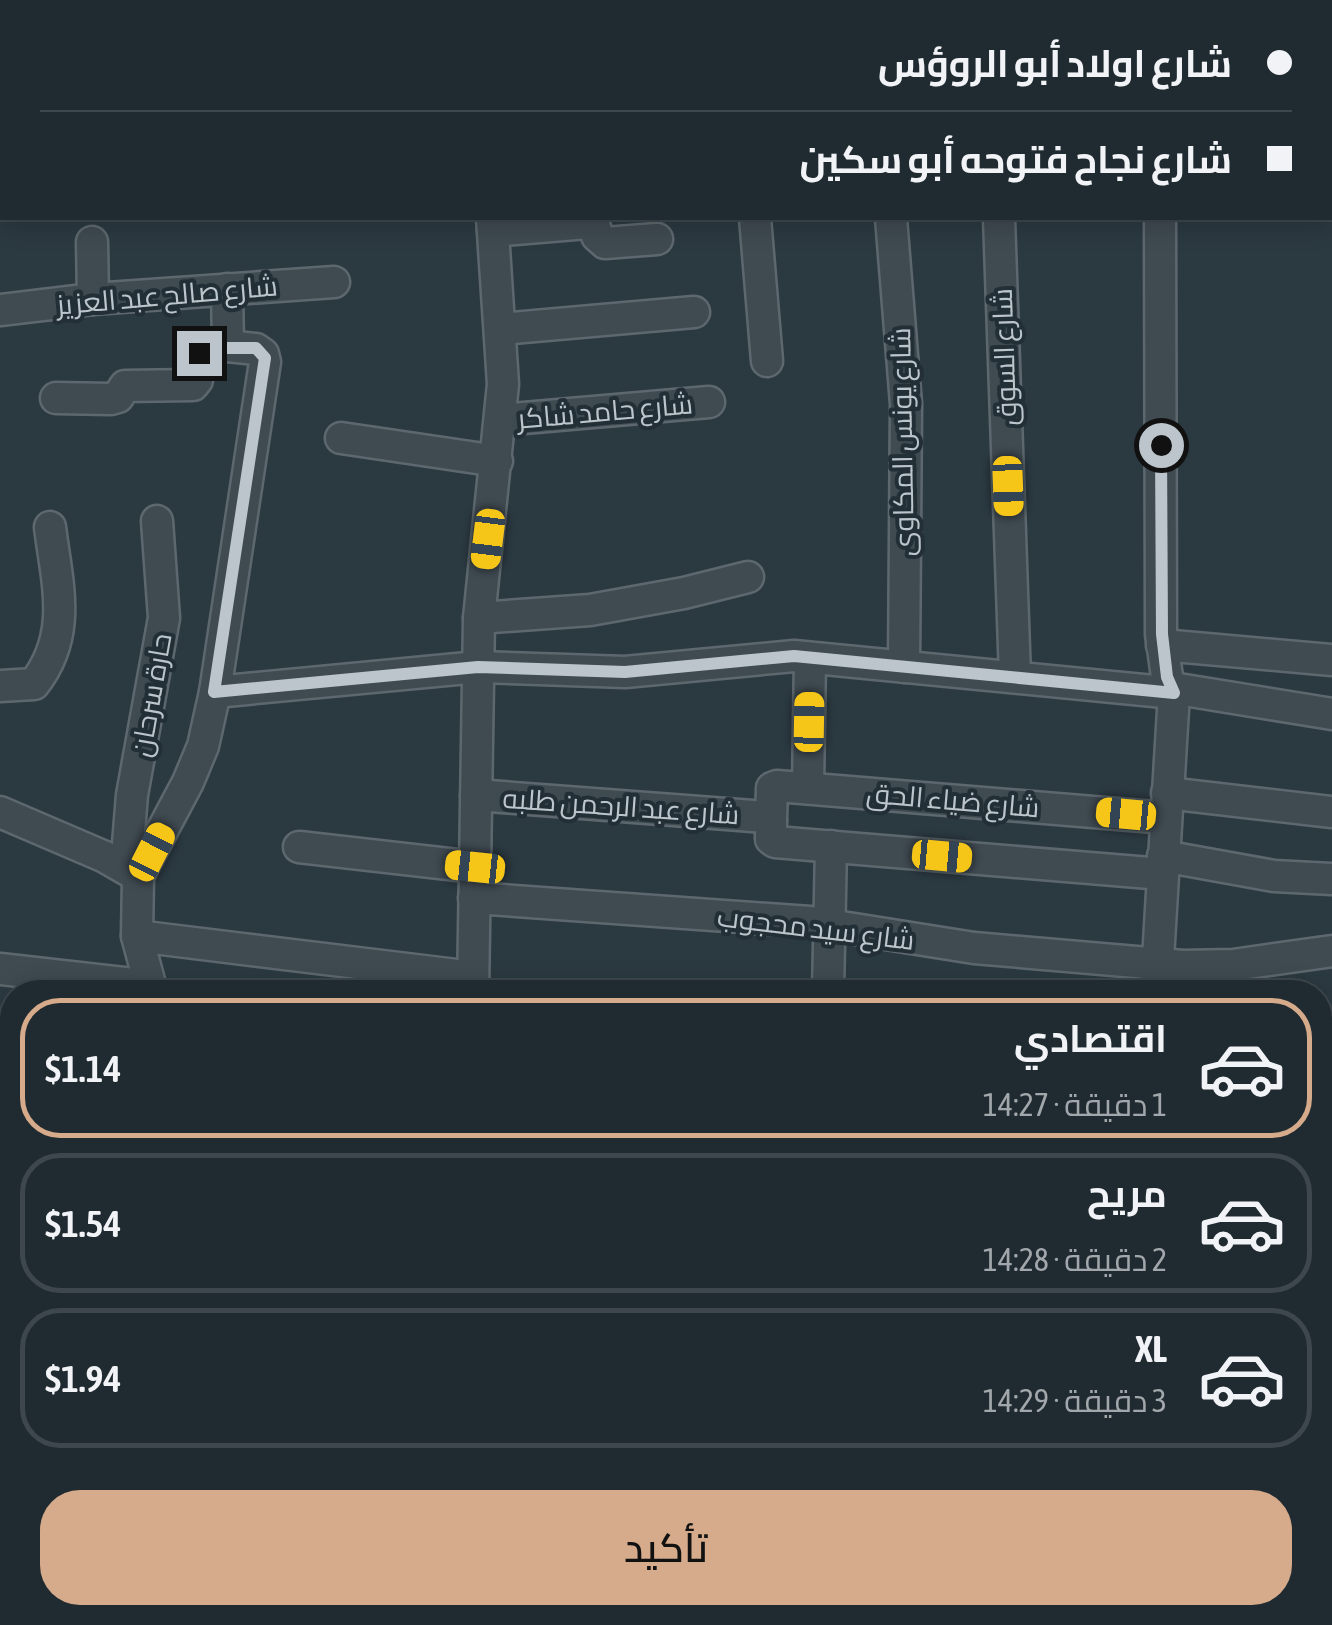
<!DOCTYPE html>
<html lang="ar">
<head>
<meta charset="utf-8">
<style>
  :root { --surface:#202b31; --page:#2d373d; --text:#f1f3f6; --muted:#a2a7ab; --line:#3d474d; --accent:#d6ab8b }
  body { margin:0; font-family:"Asap Condensed",Cairo,sans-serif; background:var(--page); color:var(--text); direction:rtl; height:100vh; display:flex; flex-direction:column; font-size:38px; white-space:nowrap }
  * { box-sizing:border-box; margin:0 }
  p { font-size:32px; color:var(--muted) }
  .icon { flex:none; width:55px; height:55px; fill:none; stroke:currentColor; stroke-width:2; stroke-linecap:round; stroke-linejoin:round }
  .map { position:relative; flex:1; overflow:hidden; direction:ltr }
  .sheet { position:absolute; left:0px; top:980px; width:1332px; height:645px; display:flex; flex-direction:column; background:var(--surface); border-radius:40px 40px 0 0; box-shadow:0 5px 25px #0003,0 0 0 2px var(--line); direction:rtl }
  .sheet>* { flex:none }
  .top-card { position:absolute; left:0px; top:0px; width:1332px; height:220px; box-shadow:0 5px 25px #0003,0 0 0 2px var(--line); direction:rtl; display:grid; align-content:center; height:220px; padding:0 40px; background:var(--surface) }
  .end { position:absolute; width:45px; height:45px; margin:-22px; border:12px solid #bcc5cb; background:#111; box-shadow:0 0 0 5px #111 }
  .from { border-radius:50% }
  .car { position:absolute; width:30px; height:60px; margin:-30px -15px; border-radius:12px; box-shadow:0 0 8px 2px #0007; background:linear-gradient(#f5c518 24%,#345 0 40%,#f5c518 0 76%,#345 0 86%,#f5c518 0) }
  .top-card b { display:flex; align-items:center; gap:35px; height:95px; font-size:38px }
  .top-card b+b { border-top:2px solid var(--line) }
  .top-card i { width:25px; height:25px; background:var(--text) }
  ul { padding:18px 0 0; list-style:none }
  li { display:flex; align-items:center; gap:30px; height:140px; margin:0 20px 15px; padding:0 20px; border:5px solid var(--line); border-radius:40px }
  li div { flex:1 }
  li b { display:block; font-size:38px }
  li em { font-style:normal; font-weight:600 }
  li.current { border-color:var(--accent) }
  li>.icon { width:90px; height:90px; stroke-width:1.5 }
  .primary-button { display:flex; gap:20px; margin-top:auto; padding:20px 40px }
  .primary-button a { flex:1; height:115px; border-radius:40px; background:var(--accent); color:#111; font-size:40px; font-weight:600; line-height:115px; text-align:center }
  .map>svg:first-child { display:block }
</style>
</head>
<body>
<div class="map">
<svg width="1332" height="1625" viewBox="0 0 1332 1625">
  <rect width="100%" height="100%" fill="#2b3941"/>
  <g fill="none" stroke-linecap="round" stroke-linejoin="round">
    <defs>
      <g id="minor">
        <polyline points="475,0 475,2"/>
        <polyline points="729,0 729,2"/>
        <polyline points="1072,0 1090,2"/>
        <polyline points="327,2 339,0"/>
        <polyline points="380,2 382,0"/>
        <polyline points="1173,2 1181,0"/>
        <polyline points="1330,82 1332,82"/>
        <polyline points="0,119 2,119"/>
        <polyline points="0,192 2,192"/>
        <polyline points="755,218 767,361"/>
        <polyline points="891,218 906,404 904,667"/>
        <polyline points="999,218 1015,677"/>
        <polyline points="493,231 587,223 595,227 597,236 605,243 657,239"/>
        <polyline points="92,242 93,299"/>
        <polyline points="0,310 93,299 334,282"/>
        <polyline points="501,329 694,312"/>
        <polyline points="56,398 111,399 118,397 125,386 193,385 197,380 200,350 228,346"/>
        <polyline points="501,420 709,402"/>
        <polyline points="341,438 497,461"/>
        <polyline points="479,618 590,610 684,593 748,577"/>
        <polyline points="1162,645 1332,660"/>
        <path d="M0,686l34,-2c39,-50 23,-100 16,-157"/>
        <polyline points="1172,688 1332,714"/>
        <polyline points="215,692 478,667 625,672 794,656 1174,693"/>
        <polyline points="808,788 810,658"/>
        <polyline points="1167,793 1332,812"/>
        <polyline points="476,795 766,817 771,820 771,839 775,842 1162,874"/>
        <polyline points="0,812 105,857 138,876 137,936 152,992"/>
        <polyline points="771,820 772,788 777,786 1166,818"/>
        <polyline points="299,847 475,867"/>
        <polyline points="1163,856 1274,876 1332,879"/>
        <polyline points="126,868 132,795 164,618 157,521"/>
        <polyline points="138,876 188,782 203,746 215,692 265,362 263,354 256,349 228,346 227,289"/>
        <polyline points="474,898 810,922 974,948 1183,966 1233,965 1332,951"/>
        <polyline points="137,936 473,977"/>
        <polyline points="0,969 150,986"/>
        <polyline points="473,992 479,618 503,384 492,218"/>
        <polyline points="828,992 831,846"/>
        <polyline points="1156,992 1174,693 1167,677 1161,634 1160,218"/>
        <polyline points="0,1123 12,1123"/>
        <polyline points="1320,1182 1332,1178"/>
        <polyline points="0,1240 12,1238"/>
        <polyline points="1320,1292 1332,1289"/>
        <polyline points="1320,1401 1332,1398"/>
        <polyline points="0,1507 12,1508"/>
        <polyline points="1320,1507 1332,1505"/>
        <polyline points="343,1612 343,1625"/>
        <polyline points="460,1612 462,1625"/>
        <polyline points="599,1612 610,1625"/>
        <polyline points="1018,1625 1019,1612"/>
      </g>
    </defs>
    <!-- minor casing -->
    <use href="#minor" stroke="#5d686e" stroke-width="35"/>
    <!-- minor -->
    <use href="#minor" stroke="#3f4a51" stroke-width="30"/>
  </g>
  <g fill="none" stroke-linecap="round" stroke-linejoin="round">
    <!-- route -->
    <polyline stroke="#bcc5cb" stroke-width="12" points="199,353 204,348 256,348 265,358 214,692 478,667 625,672 794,656 1174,693 1167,677 1162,634 1161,445"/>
  </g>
  <g text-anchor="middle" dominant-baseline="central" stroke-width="8" stroke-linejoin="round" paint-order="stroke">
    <!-- street labels -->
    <g font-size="28" fill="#bcc5cb" stroke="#232f37">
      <text transform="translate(167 295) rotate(-5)">شارع صالح عبد العزيز</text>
      <text transform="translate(1004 357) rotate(-92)">شارع السوق</text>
      <text transform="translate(605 411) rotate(-5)">شارع حامد شاكر</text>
      <text transform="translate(902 442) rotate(-91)">شارع يونس المكاوى</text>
      <text transform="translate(151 695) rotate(-80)">حارة سرحان</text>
      <text transform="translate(953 800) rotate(5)">شارع ضياء الحق</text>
      <text transform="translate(621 806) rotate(4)">شارع عبد الرحمن طلبه</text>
      <text transform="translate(816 928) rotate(7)">شارع سيد محجوب</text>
    </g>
  </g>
</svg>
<i class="end from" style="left:1161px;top:445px"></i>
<i class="end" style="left:199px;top:353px"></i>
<i class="car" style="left:1008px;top:486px;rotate:178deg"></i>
<i class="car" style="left:488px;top:539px;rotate:187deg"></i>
<i class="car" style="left:809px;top:722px;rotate:1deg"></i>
<i class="car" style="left:1126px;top:814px;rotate:275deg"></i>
<i class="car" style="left:152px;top:852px;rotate:27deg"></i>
<i class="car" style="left:942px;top:856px;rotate:95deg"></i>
<i class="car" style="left:475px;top:867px;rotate:276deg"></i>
<div class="top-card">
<b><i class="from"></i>شارع اولاد أبو الروؤس</b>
<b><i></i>شارع نجاح فتوحه أبو سكين</b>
</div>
<section class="sheet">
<ul>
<li class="current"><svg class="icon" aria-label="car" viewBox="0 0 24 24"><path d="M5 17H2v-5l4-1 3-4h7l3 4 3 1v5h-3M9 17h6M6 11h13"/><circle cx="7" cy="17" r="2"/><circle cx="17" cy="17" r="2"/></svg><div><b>اقتصادي</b><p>1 دقيقة · 14:27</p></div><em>$1.14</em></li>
<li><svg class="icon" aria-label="car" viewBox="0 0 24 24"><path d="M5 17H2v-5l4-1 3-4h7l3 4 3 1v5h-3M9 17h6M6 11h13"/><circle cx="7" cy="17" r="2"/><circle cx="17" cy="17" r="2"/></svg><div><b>مريح</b><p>2 دقيقة · 14:28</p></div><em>$1.54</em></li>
<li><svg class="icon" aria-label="car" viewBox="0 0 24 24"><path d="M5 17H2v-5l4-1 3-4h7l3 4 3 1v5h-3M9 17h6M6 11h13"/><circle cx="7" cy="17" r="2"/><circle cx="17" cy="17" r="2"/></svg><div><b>XL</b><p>3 دقيقة · 14:29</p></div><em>$1.94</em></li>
</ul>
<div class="primary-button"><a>تأكيد</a></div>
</section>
</div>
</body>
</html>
